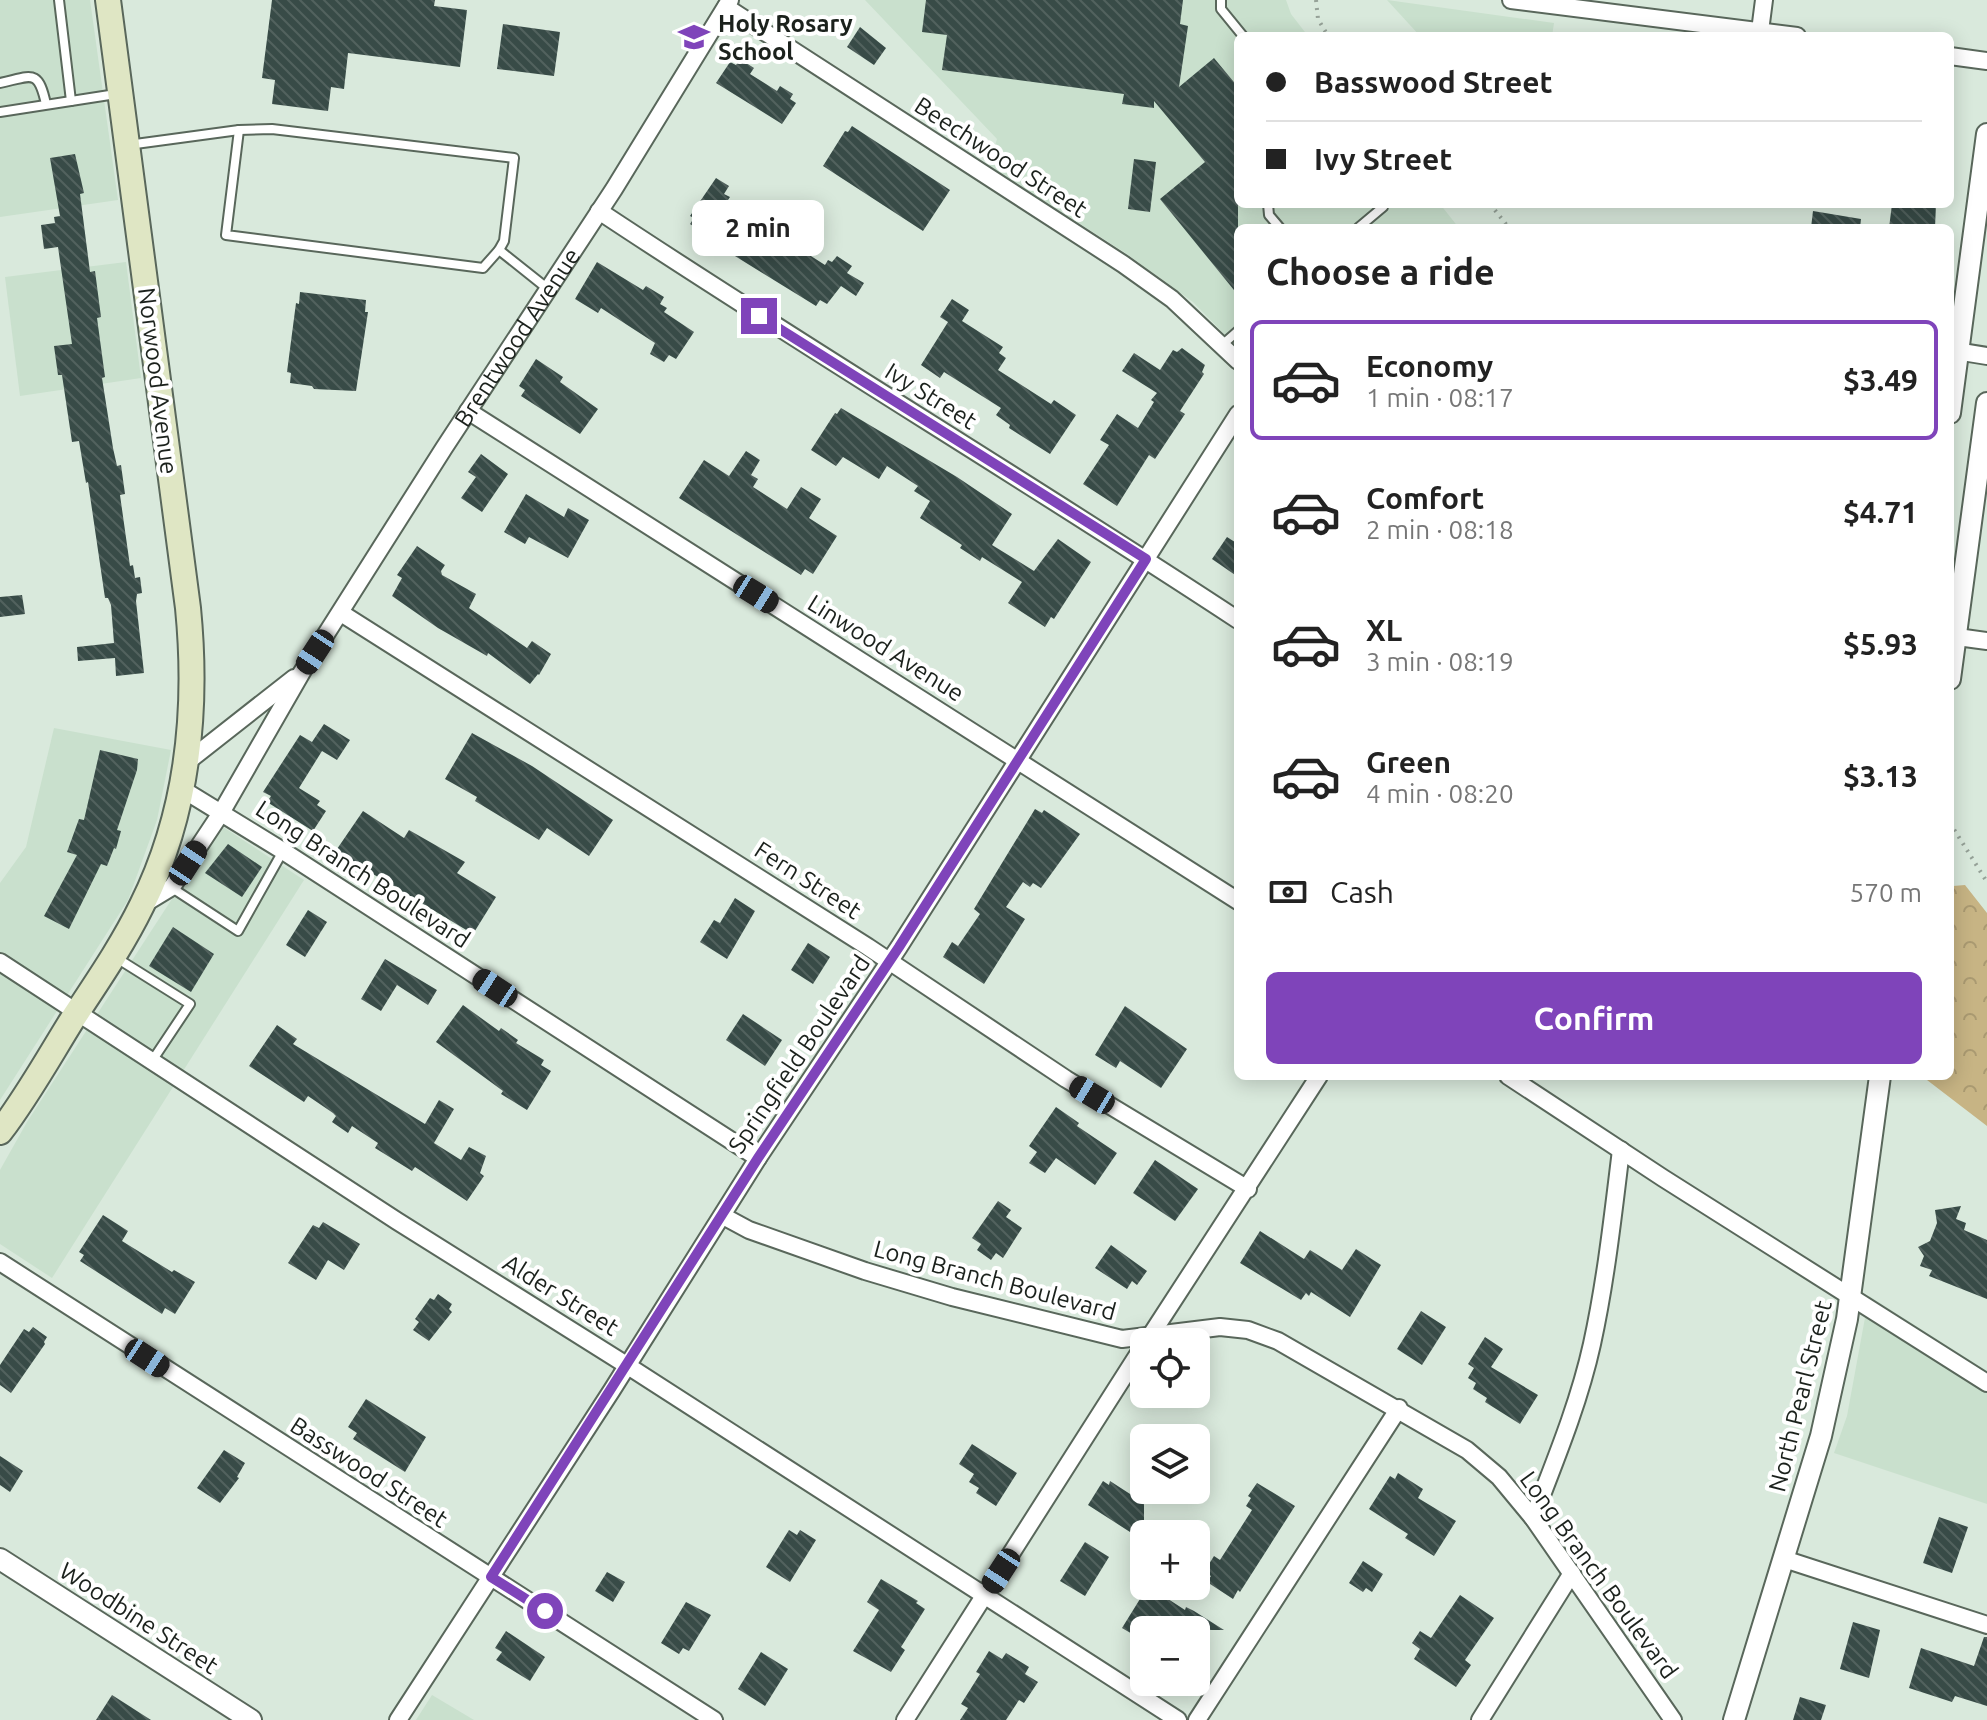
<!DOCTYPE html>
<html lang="en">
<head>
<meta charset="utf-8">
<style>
  :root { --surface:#fff; --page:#f6f6f6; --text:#222; --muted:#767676; --line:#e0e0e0; --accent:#7f44ba }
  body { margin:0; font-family:Ubuntu,sans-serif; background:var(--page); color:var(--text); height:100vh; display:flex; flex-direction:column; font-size:30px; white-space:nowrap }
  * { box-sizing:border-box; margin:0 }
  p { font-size:26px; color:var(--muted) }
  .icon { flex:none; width:44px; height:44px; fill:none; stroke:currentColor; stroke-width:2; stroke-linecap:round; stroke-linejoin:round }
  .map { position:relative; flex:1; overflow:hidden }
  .panel { position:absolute; left:1234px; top:224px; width:720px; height:856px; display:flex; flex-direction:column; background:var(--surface); border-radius:12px; box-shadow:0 4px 20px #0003 }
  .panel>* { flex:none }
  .hud { position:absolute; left:1234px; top:32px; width:720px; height:176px; border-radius:12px; box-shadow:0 4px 20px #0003; display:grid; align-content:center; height:176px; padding:0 32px; background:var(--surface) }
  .tools { position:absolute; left:1130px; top:1328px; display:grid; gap:16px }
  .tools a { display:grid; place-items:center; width:80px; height:80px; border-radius:12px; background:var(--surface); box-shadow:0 4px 20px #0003; font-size:40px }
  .end { position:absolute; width:36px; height:36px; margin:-18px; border:10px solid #7f44ba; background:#fff; box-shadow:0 0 0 4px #fff }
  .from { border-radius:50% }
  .bubble { position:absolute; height:56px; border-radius:12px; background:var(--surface); box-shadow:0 4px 20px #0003; font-size:26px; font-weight:600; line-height:56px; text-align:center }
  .car { position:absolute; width:24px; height:48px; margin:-24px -12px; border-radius:10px; box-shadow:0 0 6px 2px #0007; background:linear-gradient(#222 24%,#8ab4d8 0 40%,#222 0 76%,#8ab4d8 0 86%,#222 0) }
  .hud b { display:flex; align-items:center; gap:28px; height:76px; font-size:30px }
  .hud b+b { border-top:2px solid var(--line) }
  .hud i { width:20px; height:20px; background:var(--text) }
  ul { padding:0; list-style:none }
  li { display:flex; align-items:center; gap:24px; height:120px; margin:0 16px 12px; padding:0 16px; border:4px solid transparent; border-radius:12px }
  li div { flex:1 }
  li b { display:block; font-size:30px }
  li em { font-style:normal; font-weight:600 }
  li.active { border-color:var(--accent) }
  li>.icon { width:72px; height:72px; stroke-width:1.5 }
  h2 { padding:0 32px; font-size:36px; line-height:96px }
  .pay { display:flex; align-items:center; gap:20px; height:88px; padding:0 32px; font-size:30px }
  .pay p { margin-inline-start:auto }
  .cta { display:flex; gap:16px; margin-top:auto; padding:16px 32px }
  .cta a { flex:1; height:92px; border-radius:12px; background:var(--accent); color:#fff; font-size:32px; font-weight:600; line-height:92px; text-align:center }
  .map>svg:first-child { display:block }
</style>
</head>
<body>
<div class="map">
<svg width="1987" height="1720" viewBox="0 0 1987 1720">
  <defs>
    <pattern id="forest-crowns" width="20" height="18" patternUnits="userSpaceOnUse" patternTransform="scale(2)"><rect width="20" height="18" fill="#c7b484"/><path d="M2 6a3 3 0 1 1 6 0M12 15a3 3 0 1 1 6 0" fill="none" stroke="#aa9a71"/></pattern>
    <pattern id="building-back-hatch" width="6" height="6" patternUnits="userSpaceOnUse" patternTransform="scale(2)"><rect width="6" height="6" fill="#384b47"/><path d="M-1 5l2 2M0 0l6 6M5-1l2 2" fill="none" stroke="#52625e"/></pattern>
  </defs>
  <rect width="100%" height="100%" fill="#d9e9dc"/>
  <!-- built -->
  <g fill="#c9e0cd">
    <polygon points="0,0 90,0 118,200 0,217"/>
    <polygon points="865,0 1286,0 1291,14 1308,36 1238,36 1238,204 1440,204 1459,228 1238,228 1238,348 1193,302 1124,252 989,166 997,139"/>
    <polygon points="1387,0 1554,23 1552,36 1420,36"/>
    <polygon points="126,262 141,378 20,396 5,277"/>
    <polygon points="54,728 171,750 157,820 128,900 0,1100 0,883 26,847"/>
    <polygon points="220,825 304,880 52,1278 0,1244 0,1170 27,1122"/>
    <polygon points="1869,1296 1987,1371 1987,1504 1834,1453 1847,1416"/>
    <polygon points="432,1695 474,1720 416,1720"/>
  </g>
  <!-- forest -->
  <polygon fill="url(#forest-crowns)" points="1965,885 1987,913 1987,1126 1927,1080 1927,1076 1950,1076 1950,911 1953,886"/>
  <!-- building -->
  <g fill="url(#building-back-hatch)">
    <polygon points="272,0 435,0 434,6 467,10 460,67 348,53 344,89 331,87 328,111 272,104 275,80 262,78"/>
    <polygon points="926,0 1183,0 1180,24 1188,26 1179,87 1214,58 1238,87 1238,295 1160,199 1205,162 1154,101 1154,108 1122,104 1124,94 942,70 947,35 922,32"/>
    <polygon points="503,24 560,32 554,76 497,69"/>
    <polygon points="860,27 886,48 874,65 847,47"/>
    <polygon points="740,59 754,68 750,74 777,91 780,86 793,94 790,99 796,103 782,124 716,83 730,62 736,65"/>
    <polygon points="852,126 950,190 923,231 823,166 845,131 848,132"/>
    <polygon points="75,154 84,193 80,194 90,272 95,271 101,317 97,318 105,377 102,378 113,448 117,466 121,465 125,494 120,495 130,566 133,565 135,578 140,577 142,593 137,594 136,601 144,673 116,676 115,658 78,661 77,647 114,643 111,605 108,598 105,598 88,482 86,483 79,441 72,442 62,375 58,375 54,346 72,344 58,247 44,249 41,225 55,223 54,217 60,216 50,158"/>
    <polygon points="1134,159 1156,162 1150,212 1128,209"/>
    <polygon points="716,178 729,186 724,194 730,197 728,200 754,217 753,219 825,265 828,260 832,262 837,256 852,266 847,273 864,283 856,296 841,286 827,304 820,300 816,306 722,248 724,246 690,224 694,218 690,216"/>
    <polygon points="1892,204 1936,204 1935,228 1889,228"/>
    <polygon points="1813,211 1861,219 1860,228 1811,228"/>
    <polygon points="597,262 643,290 646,286 664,297 660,304 667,308 664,312 694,332 676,359 669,355 664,362 650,354 655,343 601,308 598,313 575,299"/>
    <polygon points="300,292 366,300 365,312 368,312 356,391 314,389 312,386 290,383 291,373 287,372 296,303 299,304"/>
    <polygon points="952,299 969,310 962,321 1003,347 999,353 1006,358 998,370 1051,404 1054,400 1076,415 1050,454 1009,428 1010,425 996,415 1001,408 944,372 940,378 921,365 948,322 940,317"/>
    <polygon points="1182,348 1205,365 1202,372 1204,374 1180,411 1185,414 1155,459 1149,455 1117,506 1083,484 1109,445 1100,440 1117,414 1138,428 1154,402 1151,400 1157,393 1122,371 1134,353 1160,370 1173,350 1177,352"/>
    <polygon points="536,359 563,377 560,382 598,409 580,434 521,396 525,390 519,386"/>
    <polygon points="841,408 957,477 1012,514 992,545 1034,571 1058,539 1091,562 1054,619 1051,617 1045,627 1008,603 1022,582 982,557 980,561 960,548 962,545 920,518 930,501 914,491 918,486 887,466 879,479 843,457 836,466 811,450 835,413 837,414"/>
    <polygon points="746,451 760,460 751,475 758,479 753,487 787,509 801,487 821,499 809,518 837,536 813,574 805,569 801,575 679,498 704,460 729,476"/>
    <polygon points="481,454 508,474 482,512 461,498 476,477 468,472"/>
    <polygon points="526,494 564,517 568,508 589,520 568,558 529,537 525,544 504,532"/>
    <polygon points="1227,537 1238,544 1238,577 1212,559"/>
    <polygon points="417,546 445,565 441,571 442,575 476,594 469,608 527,648 532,641 551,654 539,675 538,674 530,684 488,653 487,656 438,628 392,596 402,578 397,575"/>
    <polygon points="22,595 25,614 0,617 0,597"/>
    <polygon points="324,724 350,740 337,760 322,751 299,788 320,801 317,805 326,811 313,831 267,802 271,796 263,792 300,735 312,742"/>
    <polygon points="472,733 532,766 613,820 589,856 547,828 539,840 475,801 477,797 445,779"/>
    <polygon points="100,750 138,759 137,770 117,830 121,831 116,849 114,848 107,866 101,864 69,929 44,916 77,855 67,852 79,819 84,820"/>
    <polygon points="1035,809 1042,813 1044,810 1080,834 1041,888 1033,883 1030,887 1023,882 1006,907 1025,919 984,984 943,957 952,942 958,946 980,914 974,909"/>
    <polygon points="363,811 404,838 409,830 465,862 457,873 496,897 473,934 338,853 340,851 337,849"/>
    <polygon points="228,844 262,867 242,897 205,873"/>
    <polygon points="735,898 755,911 727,959 700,942 714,920 720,923"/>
    <polygon points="308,910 327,922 305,957 286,945"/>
    <polygon points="173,927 214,954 191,992 149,966"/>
    <polygon points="808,943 830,957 813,984 791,970"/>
    <polygon points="385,959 437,990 428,1005 397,985 381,1011 361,999"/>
    <polygon points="463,1005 499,1031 501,1028 518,1040 516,1043 544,1060 541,1065 551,1071 527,1110 501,1094 503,1091 436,1042"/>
    <polygon points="1125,1006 1187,1049 1161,1088 1120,1061 1116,1068 1095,1055"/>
    <polygon points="743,1014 782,1040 765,1066 726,1040"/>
    <polygon points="277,1025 297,1039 293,1044 425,1124 439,1100 454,1109 434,1143 461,1160 469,1147 486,1156 480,1173 484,1176 467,1201 415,1167 412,1171 375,1148 378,1143 352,1126 348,1133 332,1122 336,1116 333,1113 308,1096 304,1102 249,1066"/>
    <polygon points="1056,1107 1079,1123 1077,1126 1117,1153 1095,1185 1056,1158 1045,1173 1029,1163 1037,1152 1029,1146"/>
    <polygon points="1155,1160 1198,1189 1175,1221 1133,1193"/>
    <polygon points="998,1201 1011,1210 1006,1217 1022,1228 1003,1258 996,1253 991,1260 977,1250 981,1244 972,1238"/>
    <polygon points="1961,1206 1956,1219 1966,1223 1964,1230 1987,1240 1987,1299 1929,1276 1932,1270 1920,1266 1924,1256 1918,1247 1930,1241 1937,1223 1935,1210"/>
    <polygon points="103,1215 128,1231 122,1241 172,1272 174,1270 195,1282 175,1314 165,1308 162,1314 80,1261 84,1255 79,1252"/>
    <polygon points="323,1222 360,1244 344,1270 328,1260 316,1280 288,1263 313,1225 319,1228"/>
    <polygon points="1260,1231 1304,1259 1310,1250 1342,1270 1356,1249 1381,1265 1350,1317 1311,1292 1309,1296 1306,1293 1301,1300 1240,1263"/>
    <polygon points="1111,1245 1147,1271 1137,1285 1132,1281 1127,1289 1095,1268"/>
    <polygon points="438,1294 452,1304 449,1309 452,1312 429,1341 413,1330 419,1322 415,1319 430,1298 434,1300"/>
    <polygon points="1421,1311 1446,1327 1422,1365 1397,1349"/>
    <polygon points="33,1327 47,1337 44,1342 45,1344 11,1393 0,1385 0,1365 24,1329 29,1332"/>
    <polygon points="1485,1337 1503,1349 1491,1367 1538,1395 1520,1424 1485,1402 1487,1398 1473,1389 1476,1383 1468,1378 1474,1368 1468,1364"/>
    <polygon points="366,1399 426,1437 405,1472 353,1439 357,1433 348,1427"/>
    <polygon points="972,1444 1017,1473 996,1506 976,1493 979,1488 969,1482 974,1474 959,1464"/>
    <polygon points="224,1450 245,1463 237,1477 239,1478 220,1503 197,1488"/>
    <polygon points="0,1456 23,1471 10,1492 0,1485"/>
    <polygon points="1398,1473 1423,1489 1418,1498 1456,1521 1434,1556 1405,1538 1408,1534 1369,1509 1390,1476 1395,1479"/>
    <polygon points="1103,1481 1109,1485 1110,1481 1144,1503 1144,1541 1088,1505"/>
    <polygon points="1257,1483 1295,1506 1240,1592 1238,1590 1233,1599 1207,1582 1211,1576 1204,1572 1214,1556 1220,1560 1252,1510 1246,1506 1251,1498 1248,1496"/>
    <polygon points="1939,1517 1968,1527 1952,1573 1923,1563"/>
    <polygon points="789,1530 797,1535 800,1530 816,1540 790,1582 766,1567"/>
    <polygon points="1085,1542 1109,1557 1085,1596 1060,1581"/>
    <polygon points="1363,1561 1383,1574 1372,1592 1366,1588 1363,1592 1349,1583"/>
    <polygon points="607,1572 625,1582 613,1602 595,1591"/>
    <polygon points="881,1579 918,1601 916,1603 925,1609 901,1647 905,1650 891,1672 853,1651 879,1610 867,1602"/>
    <polygon points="1148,1586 1185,1610 1186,1607 1194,1611 1224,1630 1144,1630 1144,1641 1122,1628"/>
    <polygon points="1460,1595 1494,1618 1465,1660 1471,1665 1456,1687 1414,1659 1420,1649 1412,1643 1420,1631 1431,1638"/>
    <polygon points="686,1602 711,1615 689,1651 683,1648 679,1654 661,1643"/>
    <polygon points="1853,1622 1880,1630 1869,1678 1840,1669"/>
    <polygon points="506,1631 545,1657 530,1681 496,1660 502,1652 495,1648"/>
    <polygon points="1984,1637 1987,1637 1987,1706 1955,1696 1952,1702 1909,1688 1921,1648 1974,1666"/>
    <polygon points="989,1651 1002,1659 1006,1653 1029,1667 1025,1674 1038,1682 1024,1703 1019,1700 1006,1720 960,1720 968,1708 961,1704 980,1674 976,1672"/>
    <polygon points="761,1652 788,1669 765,1706 738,1689"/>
    <polygon points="112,1695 151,1720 96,1720"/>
    <polygon points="1800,1697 1826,1705 1821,1720 1793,1720"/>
  </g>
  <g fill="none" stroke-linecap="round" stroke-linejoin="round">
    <defs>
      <g id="service">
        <polyline points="59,0 71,101"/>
        <polyline points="1221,0 1221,9 1243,36"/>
        <path d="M0,83c32,-7 38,-15 46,21"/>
        <polyline points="0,112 116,94"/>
        <polyline points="239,130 226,235 483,268 499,250"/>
        <polyline points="128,145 239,130 272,129 514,158 504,241 499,250 548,289"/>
        <polyline points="1268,204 1269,215 1280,228"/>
        <polyline points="1358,228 1383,207 1380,204"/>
        <polyline points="1222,345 1238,331"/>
        <polyline points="169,886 238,931 283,851"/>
        <polyline points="115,957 190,1004 152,1061"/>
      </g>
      <g id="minor">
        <polyline points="1511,0 1797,36"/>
        <polyline points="726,7 1123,264 1172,299 1238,361"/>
        <polyline points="1760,31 1764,0"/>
        <polyline points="1950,56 1987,61"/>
        <path d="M599,211c211,140 428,270 639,409"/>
        <polyline points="1950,350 1987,356"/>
        <polyline points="468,411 1238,901"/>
        <polyline points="341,613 868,947 1066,1079 1248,1189"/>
        <polyline points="1950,636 1987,641"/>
        <polyline points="187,762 294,678"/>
        <polyline points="182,789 283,851 758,1158"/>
        <path id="s1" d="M144,904l28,-17 49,-74 81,-141 142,-224 170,-259 116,-189"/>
        <polyline points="0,962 397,1221 628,1366 1178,1720"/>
        <polyline points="1508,1076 1663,1178 1987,1383"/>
        <polyline points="723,1216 749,1230 865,1271 952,1297 1122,1339 1220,1327 1248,1330 1278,1341 1467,1450 1499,1477 1533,1518 1673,1720"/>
        <polyline points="0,1262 714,1720"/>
        <polyline points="1147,1341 1319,1076"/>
        <path d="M1533,1518c22,-57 46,-115 59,-174 14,-64 21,-129 29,-194"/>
        <polyline points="1784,1559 1987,1625"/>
        <polyline points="398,1720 612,1390 758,1158 899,947 1238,414"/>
        <polyline points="905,1720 1144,1345"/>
        <polyline points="1197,1720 1399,1408"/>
        <polyline points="1480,1720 1572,1573"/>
      </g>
      <g id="tertiary">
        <polyline points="1950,413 1987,134"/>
        <polyline points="1950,679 1987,403"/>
        <polyline points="0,1559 251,1720"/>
        <polyline points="1734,1720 1821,1436 1847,1319 1880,1076"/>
      </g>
      <path id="secondary" d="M0,1132c27,-35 49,-75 72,-112 25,-38 50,-74 70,-115 46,-92 56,-195 46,-297l-80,-608"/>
    </defs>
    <!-- service casing -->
    <use href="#service" stroke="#59675b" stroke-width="12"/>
    <!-- minor casing -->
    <use href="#minor" stroke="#59675b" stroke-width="20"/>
    <!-- tertiary casing -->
    <use href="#tertiary" stroke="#59675b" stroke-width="24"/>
    <!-- secondary casing -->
    <use href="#secondary" stroke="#59675b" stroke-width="28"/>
    <!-- path -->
    <g stroke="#95a197" stroke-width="4" stroke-dasharray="2 6" stroke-linecap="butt">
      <polyline points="1316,0 1318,19 1328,36"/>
      <polyline points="1490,204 1509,228"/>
      <polyline points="1950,823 1987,882"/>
    </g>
    <!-- service -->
    <use href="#service" stroke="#fff" stroke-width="8"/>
    <!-- minor -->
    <use href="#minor" stroke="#fff" stroke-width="16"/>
    <!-- tertiary -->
    <use href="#tertiary" stroke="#fff" stroke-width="20"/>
    <!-- secondary -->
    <use href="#secondary" stroke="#dfe6c4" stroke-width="24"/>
  </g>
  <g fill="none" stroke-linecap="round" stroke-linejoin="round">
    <!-- route -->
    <polyline stroke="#7f44ba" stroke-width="10" points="545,1611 491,1577 758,1158 899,947 1146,559 759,316"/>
  </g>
  <!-- icons -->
  <defs>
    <symbol id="school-bare" viewBox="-9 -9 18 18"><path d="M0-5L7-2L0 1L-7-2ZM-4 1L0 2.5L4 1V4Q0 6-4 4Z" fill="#7f44ba" stroke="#fff" stroke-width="2.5" paint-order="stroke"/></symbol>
  </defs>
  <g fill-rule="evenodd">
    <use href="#school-bare" x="672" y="15" width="44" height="44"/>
  </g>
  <g text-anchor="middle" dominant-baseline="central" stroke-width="8" stroke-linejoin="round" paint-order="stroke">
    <!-- poi labels -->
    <g font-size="24" font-weight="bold" fill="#1b211c" stroke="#fff" text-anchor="start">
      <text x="718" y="23">Holy Rosary<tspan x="718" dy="28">School</tspan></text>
    </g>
    <!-- street labels -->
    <g font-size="24" fill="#1b211c" stroke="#fff">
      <text transform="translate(1001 157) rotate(33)">Beechwood Street</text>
      <text stroke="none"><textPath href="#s1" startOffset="682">Brentwood Avenue</textPath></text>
      <text transform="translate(158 381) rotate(83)">Norwood Avenue</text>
      <text transform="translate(931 396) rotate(32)">Ivy Street</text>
      <text transform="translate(886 648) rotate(32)">Linwood Avenue</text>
      <text transform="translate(363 874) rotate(33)">Long Branch Boulevard</text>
      <text transform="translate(808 880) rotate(33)">Fern Street</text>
      <text transform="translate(799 1054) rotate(-56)">Springfield Boulevard</text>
      <text transform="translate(995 1280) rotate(15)">Long Branch Boulevard</text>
      <text transform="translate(561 1295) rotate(32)">Alder Street</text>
      <text transform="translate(1800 1396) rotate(-76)">North Pearl Street</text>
      <text transform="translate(369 1472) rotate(33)">Basswood Street</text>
      <text transform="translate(1599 1575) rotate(54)">Long Branch Boulevard</text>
      <text transform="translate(139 1618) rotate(33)">Woodbine Street</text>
    </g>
  </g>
</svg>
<div class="tools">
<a><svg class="icon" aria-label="locate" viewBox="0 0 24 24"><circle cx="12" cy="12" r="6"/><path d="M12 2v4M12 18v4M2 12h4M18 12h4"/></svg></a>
<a><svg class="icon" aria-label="layers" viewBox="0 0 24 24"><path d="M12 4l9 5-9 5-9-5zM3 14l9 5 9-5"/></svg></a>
<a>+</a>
<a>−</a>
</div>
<i class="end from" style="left:545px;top:1611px"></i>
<i class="end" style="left:759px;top:316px"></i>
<div class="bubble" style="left:692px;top:200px;width:132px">2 min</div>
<i class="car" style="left:756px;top:594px;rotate:122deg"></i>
<i class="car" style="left:315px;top:652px;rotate:213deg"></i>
<i class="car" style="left:188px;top:863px;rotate:33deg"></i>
<i class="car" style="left:495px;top:988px;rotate:303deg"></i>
<i class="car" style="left:1092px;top:1095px;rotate:301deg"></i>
<i class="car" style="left:147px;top:1358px;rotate:123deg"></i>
<i class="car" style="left:1001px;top:1571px;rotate:213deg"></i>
<div class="hud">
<b><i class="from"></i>Basswood Street</b>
<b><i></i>Ivy Street</b>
</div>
<section class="panel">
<h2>Choose a ride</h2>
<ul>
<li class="active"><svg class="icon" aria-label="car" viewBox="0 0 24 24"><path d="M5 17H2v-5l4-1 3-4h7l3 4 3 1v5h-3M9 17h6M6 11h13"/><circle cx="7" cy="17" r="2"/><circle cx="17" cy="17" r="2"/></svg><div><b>Economy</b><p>1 min · 08:17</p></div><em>$3.49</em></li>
<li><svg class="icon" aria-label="car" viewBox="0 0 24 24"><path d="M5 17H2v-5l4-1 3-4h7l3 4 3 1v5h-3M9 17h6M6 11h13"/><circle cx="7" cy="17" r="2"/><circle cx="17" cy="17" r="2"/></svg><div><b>Comfort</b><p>2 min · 08:18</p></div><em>$4.71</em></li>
<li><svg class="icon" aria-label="car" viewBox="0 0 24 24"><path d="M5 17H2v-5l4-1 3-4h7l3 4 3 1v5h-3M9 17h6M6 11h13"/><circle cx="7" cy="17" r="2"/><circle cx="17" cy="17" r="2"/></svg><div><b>XL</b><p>3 min · 08:19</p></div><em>$5.93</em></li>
<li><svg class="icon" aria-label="car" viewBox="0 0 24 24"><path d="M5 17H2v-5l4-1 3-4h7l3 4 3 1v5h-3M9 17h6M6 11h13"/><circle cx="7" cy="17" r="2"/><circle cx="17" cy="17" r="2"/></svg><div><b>Green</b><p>4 min · 08:20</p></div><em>$3.13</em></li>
</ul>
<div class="pay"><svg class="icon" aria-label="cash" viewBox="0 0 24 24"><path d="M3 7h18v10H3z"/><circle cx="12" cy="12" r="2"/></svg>Cash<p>570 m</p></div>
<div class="cta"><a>Confirm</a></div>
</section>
</div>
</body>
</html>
